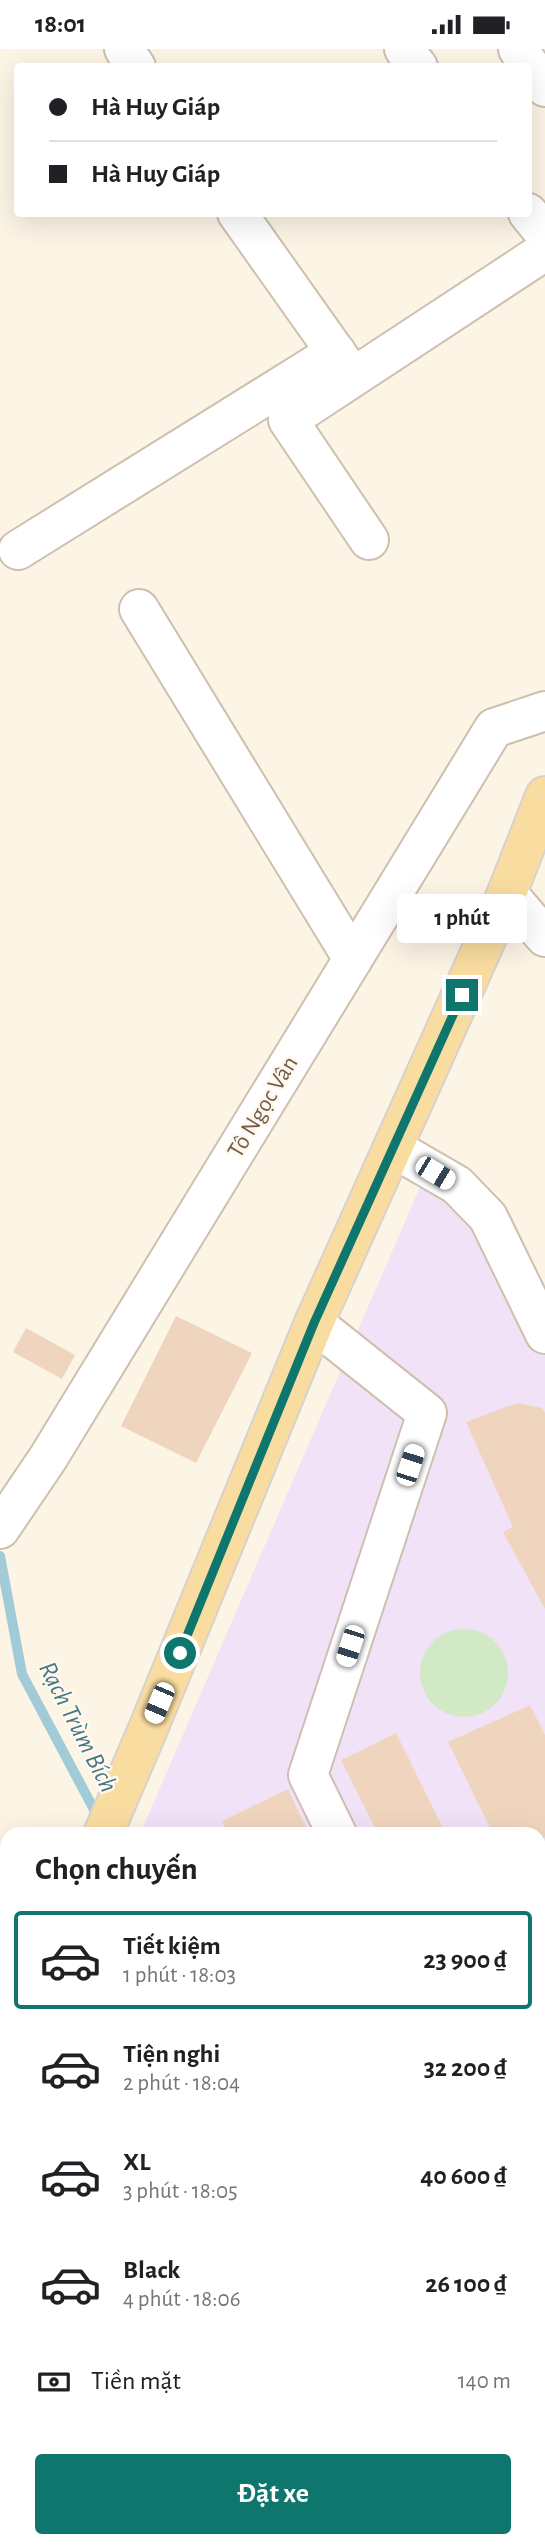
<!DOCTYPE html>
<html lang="vi">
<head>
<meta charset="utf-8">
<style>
  :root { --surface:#fff; --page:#f2f2f2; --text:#202124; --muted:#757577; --line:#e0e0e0; --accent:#0f766e }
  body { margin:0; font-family:"Alegreya Sans",sans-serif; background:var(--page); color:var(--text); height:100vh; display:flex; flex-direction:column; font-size:26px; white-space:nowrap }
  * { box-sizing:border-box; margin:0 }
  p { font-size:23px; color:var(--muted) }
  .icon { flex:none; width:38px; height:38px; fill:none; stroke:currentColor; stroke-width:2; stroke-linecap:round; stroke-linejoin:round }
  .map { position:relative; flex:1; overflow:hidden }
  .panel { position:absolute; left:0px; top:1778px; width:546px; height:721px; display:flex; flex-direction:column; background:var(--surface); border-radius:21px 21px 0 0; box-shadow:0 7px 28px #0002 }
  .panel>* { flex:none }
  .guide { position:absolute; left:14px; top:14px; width:518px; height:154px; border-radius:7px; box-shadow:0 7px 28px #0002; display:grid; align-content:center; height:154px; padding:0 35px; background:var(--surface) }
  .end { position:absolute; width:32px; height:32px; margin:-16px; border:9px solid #0f766e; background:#fff; box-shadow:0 0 0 4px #fff }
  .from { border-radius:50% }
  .bubble { position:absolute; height:49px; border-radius:7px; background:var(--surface); box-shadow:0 7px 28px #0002; font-size:23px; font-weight:700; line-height:49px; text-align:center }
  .car { position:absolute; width:21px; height:42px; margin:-21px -10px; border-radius:9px; box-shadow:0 0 5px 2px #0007; background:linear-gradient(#fff 24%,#345 0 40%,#fff 0 76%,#345 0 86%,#fff 0) }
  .guide b { display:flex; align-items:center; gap:24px; height:66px; font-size:26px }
  .guide b+b { border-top:2px solid var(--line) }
  .guide i { width:18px; height:18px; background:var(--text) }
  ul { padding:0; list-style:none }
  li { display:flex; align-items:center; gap:21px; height:98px; margin:0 14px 10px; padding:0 21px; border:4px solid transparent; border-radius:7px }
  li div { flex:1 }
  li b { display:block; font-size:26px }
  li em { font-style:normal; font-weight:700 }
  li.current { border-color:var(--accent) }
  li>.icon { width:63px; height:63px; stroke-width:1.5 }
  h2 { padding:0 35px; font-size:32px; line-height:84px }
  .pay { display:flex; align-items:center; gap:18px; height:77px; padding:0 35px; font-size:26px }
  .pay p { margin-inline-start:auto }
  .action { display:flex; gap:14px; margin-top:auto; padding:14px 35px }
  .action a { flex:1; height:80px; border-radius:7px; background:var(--accent); color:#fff; font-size:28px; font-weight:700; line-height:80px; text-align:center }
  .status { display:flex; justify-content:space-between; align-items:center; height:49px; padding:0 35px; background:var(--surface); direction:ltr }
  .status svg { height:19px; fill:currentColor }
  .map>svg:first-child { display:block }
</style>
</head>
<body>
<div class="status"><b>18:01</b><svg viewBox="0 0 49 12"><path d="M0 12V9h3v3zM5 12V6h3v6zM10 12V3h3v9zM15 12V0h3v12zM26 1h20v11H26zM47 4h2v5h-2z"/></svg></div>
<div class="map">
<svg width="545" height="2499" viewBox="0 0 545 2499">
  <rect width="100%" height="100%" fill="#fcf4e5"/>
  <!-- education -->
  <polygon fill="#f1e2f8" points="420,1138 469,1151 545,1302 545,2499 507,2499 503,2492 539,2492 539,1785 140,1785"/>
  <!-- green -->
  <circle fill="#d1e9c4" cx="464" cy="1624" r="44"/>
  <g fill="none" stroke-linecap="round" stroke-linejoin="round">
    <!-- stream -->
    <g stroke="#a1cbd6" stroke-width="10">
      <polyline points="0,1507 22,1625 99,1770"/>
      <polyline points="481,2492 485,2499"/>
    </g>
  </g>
  <!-- building -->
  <g fill="#f0d5be">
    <polygon points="176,1267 252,1304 196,1414 121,1377"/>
    <polygon points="26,1279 75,1306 62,1330 13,1303"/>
    <polygon points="517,1354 542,1359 545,1364 545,1560 503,1483 513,1478 466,1373"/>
    <polygon points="530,1656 545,1686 545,1788 539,1791 539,1785 493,1785 448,1693"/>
    <polygon points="396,1684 446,1785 378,1785 341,1711"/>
    <polygon points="288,1740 309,1785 228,1785 222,1772"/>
    <polygon points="539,2207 545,2219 545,2287 539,2290"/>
    <polygon points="545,2336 545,2408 539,2396 539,2339"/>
    <polygon points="7,2490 7,2492 59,2492 62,2499 0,2499 0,2493"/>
    <polygon points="379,2492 442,2492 445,2499 370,2499"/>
  </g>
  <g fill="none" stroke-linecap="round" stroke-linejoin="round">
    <defs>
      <g id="minor">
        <polyline points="124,0 136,18"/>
        <polyline points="404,0 418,18"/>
        <polyline points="518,0 545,38"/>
        <polyline points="237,164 351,325"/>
        <polyline points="528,164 545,185"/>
        <polyline points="369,491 288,371 545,202"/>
        <polyline points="18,501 336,303"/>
        <polyline points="139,560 353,910"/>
        <polyline points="507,844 545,888"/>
        <polyline points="393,1099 457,1136 488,1168 545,1285"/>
        <polyline points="314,1274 427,1364 308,1726 337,1785"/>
        <polyline points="0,1480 48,1409 494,679 545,662"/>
        <polyline points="539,2182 545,2193"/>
        <polyline points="0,2316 7,2328"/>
        <polyline points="98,2492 102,2499"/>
        <polyline points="349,2499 357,2492"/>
      </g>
      <g id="major">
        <polyline points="103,1785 148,1680 314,1274 507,844 545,747"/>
        <polyline points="0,2017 7,2003"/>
      </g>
    </defs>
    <!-- minor casing -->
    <use href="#minor" stroke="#cfbfaf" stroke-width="42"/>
    <!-- major casing -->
    <use href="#major" stroke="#d8d1cd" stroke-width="42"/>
    <!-- minor -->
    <use href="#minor" stroke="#fff" stroke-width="38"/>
    <!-- major -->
    <use href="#major" stroke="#f9dda0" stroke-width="38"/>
  </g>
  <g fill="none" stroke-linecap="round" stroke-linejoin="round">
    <!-- route -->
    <polyline stroke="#0f766e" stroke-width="9" points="180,1604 314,1274 462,946"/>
  </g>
  <g text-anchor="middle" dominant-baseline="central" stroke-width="5" stroke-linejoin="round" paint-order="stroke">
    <!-- street labels -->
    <g font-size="24" fill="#745c4b" stroke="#fff8ec">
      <text transform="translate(263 1058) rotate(-59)">Tô Ngọc Vân</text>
    </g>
    <!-- water labels -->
    <g font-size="26" font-style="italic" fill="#457887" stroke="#fff8ec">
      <text transform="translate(78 1678) rotate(63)">Rạch Trùm Bích</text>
    </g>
  </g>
</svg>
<i class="end from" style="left:180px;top:1604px"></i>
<i class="end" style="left:462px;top:946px"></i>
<div class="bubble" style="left:397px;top:845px;width:130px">1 phút</div>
<i class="car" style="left:435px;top:1124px;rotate:121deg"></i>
<i class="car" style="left:410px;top:1416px;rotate:18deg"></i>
<i class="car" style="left:350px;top:1597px;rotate:198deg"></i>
<i class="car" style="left:159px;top:1654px;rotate:203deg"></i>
<div class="guide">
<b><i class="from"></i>Hà Huy Giáp</b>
<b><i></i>Hà Huy Giáp</b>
</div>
<section class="panel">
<h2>Chọn chuyến</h2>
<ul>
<li class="current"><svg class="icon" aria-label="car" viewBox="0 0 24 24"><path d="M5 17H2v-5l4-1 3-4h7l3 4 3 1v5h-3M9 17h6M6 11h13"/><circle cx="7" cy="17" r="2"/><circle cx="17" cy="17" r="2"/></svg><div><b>Tiết kiệm</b><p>1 phút · 18:03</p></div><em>23 900 ₫</em></li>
<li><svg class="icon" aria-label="car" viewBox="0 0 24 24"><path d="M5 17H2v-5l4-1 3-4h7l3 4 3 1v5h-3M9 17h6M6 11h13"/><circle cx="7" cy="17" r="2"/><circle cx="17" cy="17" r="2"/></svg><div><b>Tiện nghi</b><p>2 phút · 18:04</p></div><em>32 200 ₫</em></li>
<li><svg class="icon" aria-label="car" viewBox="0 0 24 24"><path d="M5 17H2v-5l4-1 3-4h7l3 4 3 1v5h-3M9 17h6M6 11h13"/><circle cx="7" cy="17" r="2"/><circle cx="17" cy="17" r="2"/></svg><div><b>XL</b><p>3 phút · 18:05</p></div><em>40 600 ₫</em></li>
<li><svg class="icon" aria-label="car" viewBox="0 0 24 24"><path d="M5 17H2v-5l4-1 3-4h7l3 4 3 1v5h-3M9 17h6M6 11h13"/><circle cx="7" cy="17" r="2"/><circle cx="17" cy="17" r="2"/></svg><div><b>Black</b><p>4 phút · 18:06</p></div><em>26 100 ₫</em></li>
</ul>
<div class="pay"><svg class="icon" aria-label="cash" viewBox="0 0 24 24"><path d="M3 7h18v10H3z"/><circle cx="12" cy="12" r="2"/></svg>Tiền mặt<p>140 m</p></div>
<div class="action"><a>Đặt xe</a></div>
</section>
</div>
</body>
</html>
